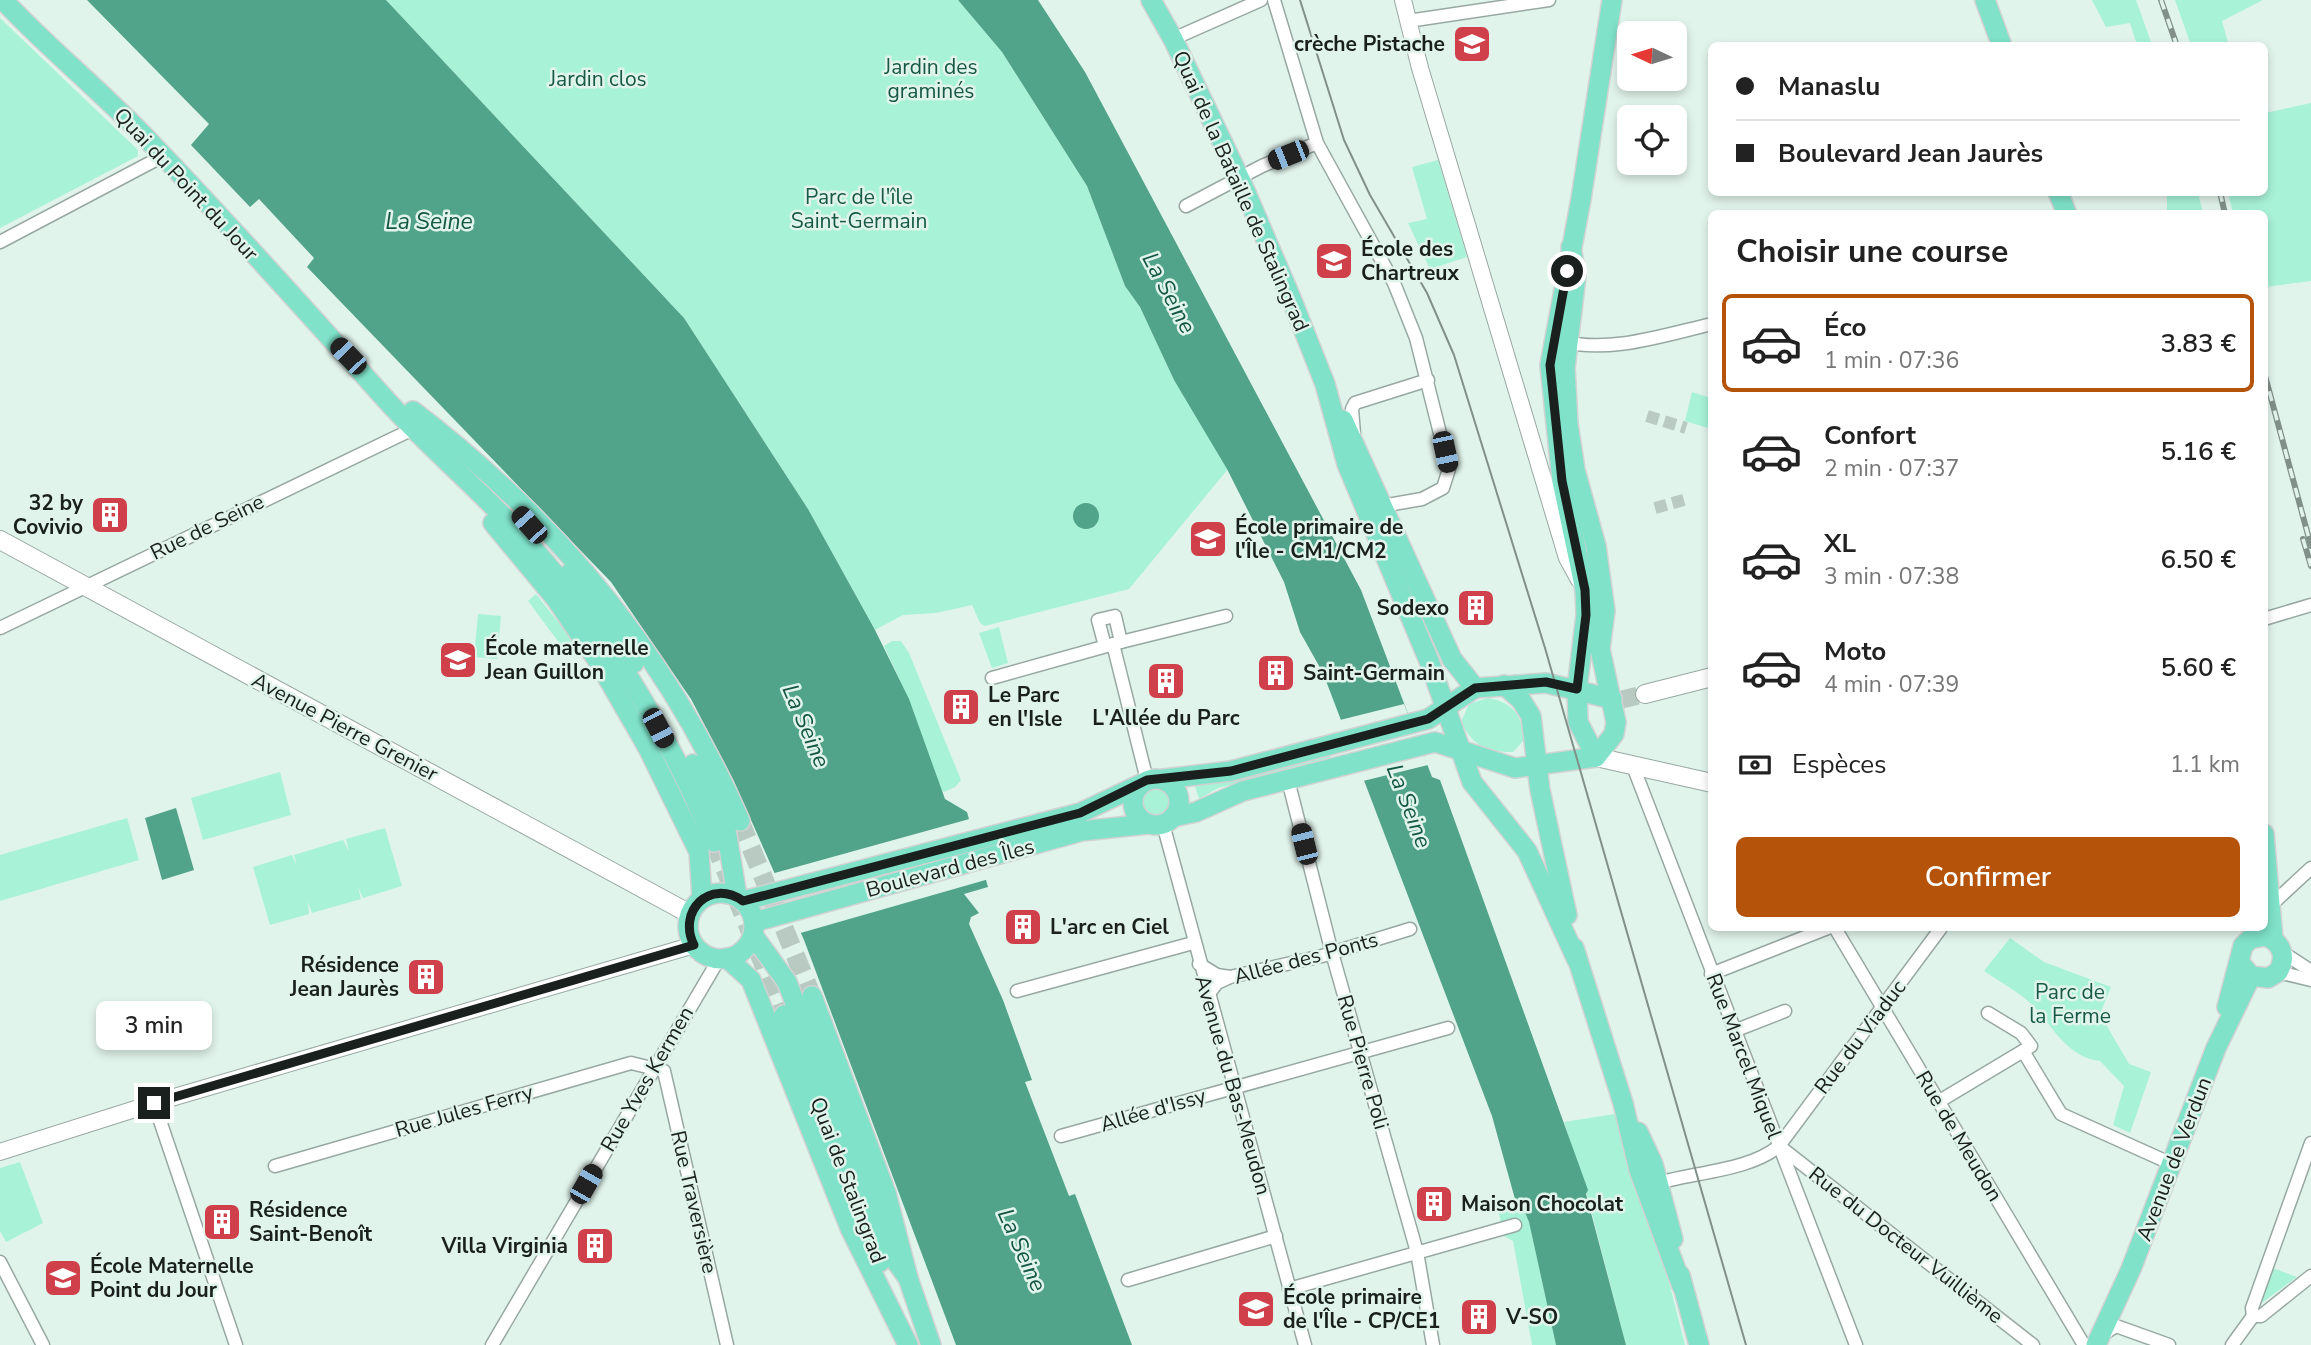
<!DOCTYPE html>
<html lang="fr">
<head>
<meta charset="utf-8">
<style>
  :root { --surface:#fff; --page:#f2f2f2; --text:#222; --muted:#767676; --line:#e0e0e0; --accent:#b45309 }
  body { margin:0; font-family:"Nunito Sans",sans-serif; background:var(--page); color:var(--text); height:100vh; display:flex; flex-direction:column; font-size:26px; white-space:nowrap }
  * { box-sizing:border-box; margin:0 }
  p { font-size:23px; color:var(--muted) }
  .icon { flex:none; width:38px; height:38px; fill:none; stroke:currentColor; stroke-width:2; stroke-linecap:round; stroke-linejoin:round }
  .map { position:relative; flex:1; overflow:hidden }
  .side { position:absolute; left:1708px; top:210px; width:560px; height:721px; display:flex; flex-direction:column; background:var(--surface); border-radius:10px; box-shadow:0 4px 10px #0003 }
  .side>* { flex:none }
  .hud { position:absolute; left:1708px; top:42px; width:560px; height:154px; border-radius:10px; box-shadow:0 4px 10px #0003; display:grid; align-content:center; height:154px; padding:0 28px; background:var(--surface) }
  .needle { width:46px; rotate:274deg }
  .fabs { position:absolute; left:1617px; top:21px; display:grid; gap:14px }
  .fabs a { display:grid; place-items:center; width:70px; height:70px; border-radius:10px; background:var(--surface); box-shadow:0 4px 10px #0003; font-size:35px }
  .end { position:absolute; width:32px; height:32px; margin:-16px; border:9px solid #19201d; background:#fff; box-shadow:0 0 0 4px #fff }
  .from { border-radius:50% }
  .bubble { position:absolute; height:49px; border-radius:10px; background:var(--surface); box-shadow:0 4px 10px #0003; font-size:23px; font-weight:600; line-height:49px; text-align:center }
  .car { position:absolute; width:21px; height:42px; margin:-21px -10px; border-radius:9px; box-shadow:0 0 5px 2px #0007; background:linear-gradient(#222 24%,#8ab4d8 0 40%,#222 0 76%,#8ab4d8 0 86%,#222 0) }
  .hud b { display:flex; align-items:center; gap:24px; height:66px; font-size:26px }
  .hud b+b { border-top:2px solid var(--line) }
  .hud i { width:18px; height:18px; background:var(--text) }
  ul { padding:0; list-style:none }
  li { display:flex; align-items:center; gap:21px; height:98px; margin:0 14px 10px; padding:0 14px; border:4px solid transparent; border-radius:10px }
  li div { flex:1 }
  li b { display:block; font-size:26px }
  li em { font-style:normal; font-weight:600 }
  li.on { border-color:var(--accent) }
  li>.icon { width:63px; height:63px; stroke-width:1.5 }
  h2 { padding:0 28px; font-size:32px; line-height:84px }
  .pay { display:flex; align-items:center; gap:18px; height:77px; padding:0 28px; font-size:26px }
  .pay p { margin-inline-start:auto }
  .action { display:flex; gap:14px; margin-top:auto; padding:14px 28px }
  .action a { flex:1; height:80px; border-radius:10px; background:var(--accent); color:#fff; font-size:28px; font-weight:600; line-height:80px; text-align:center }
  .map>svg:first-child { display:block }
</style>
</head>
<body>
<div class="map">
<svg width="2311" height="1345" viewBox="0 0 2311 1345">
  <rect width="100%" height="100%" fill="#e1f4ec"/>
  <!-- green -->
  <g fill="#a8f2d8">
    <polygon points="386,0 958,0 1002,52 1087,186 1125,286 1140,307 1174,380 1228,469 1129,589 985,626 980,623 972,605 936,613 903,615 875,630 808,509 684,318"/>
    <polygon points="2092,0 2136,0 2152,45 2137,45 2130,23 2106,27"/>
    <polygon points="2175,0 2263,0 2222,21 2229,46 2191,45"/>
    <polygon points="0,18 138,150 138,156 0,228"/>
    <polygon points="2311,103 2311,281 2265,287 2264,214 2233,213 2228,193 2264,192 2265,113"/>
    <polygon points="1438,160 1467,257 1430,269 1408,223 1427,219 1412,167"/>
    <polygon points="2167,193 2198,193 2203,213 2167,213"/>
    <polygon points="1692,392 1711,398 1711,429 1685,421"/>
    <polygon points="536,594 573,641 563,648 528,601"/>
    <polygon points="478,614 501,616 497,659 474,657"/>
    <polygon points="999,627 1008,663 992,668 979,633"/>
    <polygon points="892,641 901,641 909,653 961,780 955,787 944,792 940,789 909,700 884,646"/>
    <path d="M1488,698c25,4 36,19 35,43l-10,11c-27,0 -39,-5 -52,-30l8,-18z"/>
    <polygon points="1330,753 1331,758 1218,788 1199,799 1194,783 1219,782"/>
    <polygon points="280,772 291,815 203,840 191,798"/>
    <circle cx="1156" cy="802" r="15"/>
    <polygon points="127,818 139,860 0,901 0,855"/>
    <polygon points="385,828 402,886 363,898 358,887 361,899 312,913 308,902 309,914 270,925 253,867 292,855 297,866 294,855 343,840 349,851 346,839"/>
    <path d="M2010,938l34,24 67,25 -11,27 29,50 22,8 -21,61 -17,-8 11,-39 -24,-25c-30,-3 -45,-30 -62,-50 -13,-16 -37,-28 -54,-40z"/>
    <polygon points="1615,1114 1667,1274 1685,1345 1626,1345 1586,1191 1564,1122"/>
    <polygon points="20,1162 43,1223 6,1242 0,1231 0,1168"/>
    <polygon points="1515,1200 1518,1210 1524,1210 1529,1222 1556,1345 1532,1345 1513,1241 1504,1236 1497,1205"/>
    <polygon points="2270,1267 2297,1277 2263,1302 2261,1301"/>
  </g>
  <!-- water -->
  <g fill="#51a389">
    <polygon points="87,0 386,0 684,318 808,509 875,630 909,699 945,799 967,812 988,887 964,894 979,913 971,917 969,924 1003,1000 1032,1080 1025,1082 1069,1196 1075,1194 1132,1345 956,1345 804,940 733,779 691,699 611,582 307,267 314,258 259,199 250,207 191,145 209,124"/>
    <polygon points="958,0 1038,0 1085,72 1361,590 1432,777 1440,780 1588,1190 1586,1194 1626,1345 1556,1345 1529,1222 1524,1210 1518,1210 1492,1116 1323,673 1300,632 1284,582 1227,469 1174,380 1140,307 1125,286 1087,186 1002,52"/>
    <circle cx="1086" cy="516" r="13"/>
    <polygon points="176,808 194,870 162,880 145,818"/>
  </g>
  <!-- pier -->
  <g fill="#e1f4ec">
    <polygon points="1404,704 1428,765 1363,781 1340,720"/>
    <polygon points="973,818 989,879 797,934 771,874"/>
  </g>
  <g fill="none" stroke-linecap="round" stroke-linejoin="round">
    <!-- minor-tunnel -->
    <g stroke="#b9cac3" stroke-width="12" stroke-dasharray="12 6" stroke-linecap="butt">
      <polyline points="1647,416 1686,428"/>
      <polyline points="1655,508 1687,499"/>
    </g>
    <!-- secondary-tunnel -->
    <polyline stroke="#b9cac3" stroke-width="18" stroke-dasharray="18 9" stroke-linecap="butt" points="1620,700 1645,694"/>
    <!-- primary-tunnel -->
    <g stroke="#b9cac3" stroke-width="19" stroke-dasharray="19 10" stroke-linecap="butt">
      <polyline points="740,821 812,996"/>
      <polyline points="714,842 784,1015"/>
    </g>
    <defs>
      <g id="minor">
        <polyline points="1274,0 1317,143 1394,283 1416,338 1449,469 1443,488 1422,499 1382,506"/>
        <polyline points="1408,21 1549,0"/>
        <polyline points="1173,39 1261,0"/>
        <polyline points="1186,206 1262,166 1317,143"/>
        <polyline points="0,242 163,156"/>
        <path d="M1561,341c48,13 103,-6 151,-17"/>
        <polyline points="1354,434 1352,409 1355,403 1428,380"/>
        <polyline points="2264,619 2311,605"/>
        <polyline points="0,628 415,428"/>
        <polyline points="1121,642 1226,616"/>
        <polyline points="1113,644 1147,780"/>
        <polyline points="992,678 1121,642 1115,616 1098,620 1105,646"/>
        <polyline points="1633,766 1856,1345"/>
        <polyline points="1288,780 1332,953 1417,1252 1433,1345"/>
        <polyline points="1163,824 1305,1345"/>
        <polyline points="2270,906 2311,868"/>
        <polyline points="1835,928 2084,1345"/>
        <polyline points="2282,952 2311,971"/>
        <polyline points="1199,964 1217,975 1230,977"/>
        <polyline points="2278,972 2311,980"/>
        <polyline points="1711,974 1828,928"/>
        <polyline points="1017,991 1193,943"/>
        <polyline points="1208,995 1217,983 1230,977 1322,956 1410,929"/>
        <polyline points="1988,1013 2021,1033 2031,1046 2023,1051"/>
        <polyline points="1734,1031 1785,1011"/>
        <polyline points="1938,1102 2023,1051 2061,1114 2172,1164"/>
        <polyline points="154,1103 236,1345"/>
        <polyline points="1061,1136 1448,1028"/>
        <polyline points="1779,1146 2033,1345"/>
        <polyline points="275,1166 631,1063 664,1071 727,1345"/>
        <path d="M1652,1185c38,-13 96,-13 127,-39l162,-218"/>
        <polyline points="0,1262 43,1345"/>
        <polyline points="1128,1280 1276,1236"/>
        <polyline points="1289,1289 1515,1225"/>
        <polyline points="2253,1316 2252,1308 2311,1143"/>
        <polyline points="2102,1335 2116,1326 2169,1345"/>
        <polyline points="492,1345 719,959"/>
        <polyline points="2232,1345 2253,1316 2261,1316 2311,1276"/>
      </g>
      <g id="tertiary">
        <polyline points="1403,0 1420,68 1567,558 1579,580"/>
        <polyline points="0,1152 154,1103 694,945"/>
      </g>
      <g id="secondary">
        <polyline points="0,540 690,914"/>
        <polyline points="1645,694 1712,677"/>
        <polyline points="1596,757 1712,783"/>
      </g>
      <g id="primary">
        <path d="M3,0c46,49 98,91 144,139 83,86 162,175 241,263 43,47 92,88 134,134 81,89 146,196 192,306"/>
        <polyline points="1151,0 1173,39 1240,179 1291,298 1325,384 1347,464 1429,661 1472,782 1527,851 1577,960"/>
        <polyline points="1985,0 2002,46"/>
        <polyline points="2058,192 2067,214"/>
        <path d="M413,411c142,108 255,245 327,410"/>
        <polyline points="1343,420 1452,659 1475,688"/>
        <polyline points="493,523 556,599 598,661 648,748 699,852 702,898"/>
        <polyline points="570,573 634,663"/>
        <polyline points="1504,685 1521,700 1531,716 1540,790 1567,915"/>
        <polyline points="1596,757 1578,722 1577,689 1586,615 1585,590 1562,481 1550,365 1581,199 1612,0"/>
        <polyline points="693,764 726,830 737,896"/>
        <circle cx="1156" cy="802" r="23"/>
        <polyline points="1164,779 1231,771 1428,719 1475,688 1546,683 1612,699"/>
        <polyline points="1173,817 1196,812 1243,791 1435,742 1515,768 1596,757 1614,734 1616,722 1600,649 1605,611 1596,546 1575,470 1568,424 1565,368 1576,276 1571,247"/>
        <polyline points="2264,834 2273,939"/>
        <circle cx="721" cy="926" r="33"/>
        <polyline points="743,901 1080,813 1139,785"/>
        <polyline points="754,922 1082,831 1148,824"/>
        <polyline points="753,935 787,982 892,1256 908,1278"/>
        <polyline points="1574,948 1623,1103 1639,1170 1682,1286"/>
        <polyline points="727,958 751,980 850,1228 908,1345"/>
        <polyline points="812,996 886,1193 908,1278 931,1345"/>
        <path d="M2227,1007l16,-61 7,-7 16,-3c16,7 21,21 12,36l-10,6 -17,-2 -12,-14"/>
        <polyline points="784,1015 880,1262"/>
        <polyline points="1638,1132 1653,1164 1673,1239"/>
        <polyline points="1680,1275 1699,1345"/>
        <polyline points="2096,1345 2131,1269 2216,1048 2251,976"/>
      </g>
    </defs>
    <!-- minor casing -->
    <use href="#minor" stroke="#97a8a2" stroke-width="15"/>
    <!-- tertiary casing -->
    <use href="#tertiary" stroke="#97a8a2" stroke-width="18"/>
    <!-- secondary casing -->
    <use href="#secondary" stroke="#97a8a2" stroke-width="20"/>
    <!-- primary casing -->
    <use href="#primary" stroke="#d1d2d2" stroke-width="22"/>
    <!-- minor -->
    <use href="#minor" stroke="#fff" stroke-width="12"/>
    <!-- tertiary -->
    <use href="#tertiary" stroke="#fff" stroke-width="16"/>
    <!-- secondary -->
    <use href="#secondary" stroke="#fff" stroke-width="18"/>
    <!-- primary -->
    <use href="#primary" stroke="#7fe2c9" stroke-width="19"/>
    <!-- tram -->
    <polyline stroke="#82908a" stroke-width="2" points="1300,0 1344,140 1370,195 1427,293 1454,355 1545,648 1746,1345"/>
    <defs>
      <g id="rail">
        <polyline points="2161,0 2177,46"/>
        <polyline points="2220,192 2225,214"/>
        <polyline points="2264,372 2311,546"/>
        <polyline points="2303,539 2311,566"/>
      </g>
    </defs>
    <!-- rail casing -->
    <use href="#rail" stroke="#82908a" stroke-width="6"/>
    <!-- rail -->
    <use href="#rail" stroke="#e1f4ec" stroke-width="3.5" stroke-dasharray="10" stroke-linecap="butt"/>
  </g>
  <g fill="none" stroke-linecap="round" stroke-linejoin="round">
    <!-- route -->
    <path stroke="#19201d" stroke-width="9" d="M154,1103l540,-158c-17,-34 16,-67 49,-44l337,-88 67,-33 84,-9 197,-52 47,-31 71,-6 31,7 9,-74 -1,-25 -23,-109 -12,-116 17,-94"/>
  </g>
  <!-- icons -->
  <defs>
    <symbol id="school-square" viewBox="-11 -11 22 22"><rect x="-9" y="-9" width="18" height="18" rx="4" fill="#d0404b" stroke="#e1f4ec"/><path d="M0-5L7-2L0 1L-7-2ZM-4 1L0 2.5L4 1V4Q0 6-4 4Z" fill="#fff"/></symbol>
    <symbol id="building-square" viewBox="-11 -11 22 22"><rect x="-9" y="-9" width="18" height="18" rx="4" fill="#d0404b" stroke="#e1f4ec"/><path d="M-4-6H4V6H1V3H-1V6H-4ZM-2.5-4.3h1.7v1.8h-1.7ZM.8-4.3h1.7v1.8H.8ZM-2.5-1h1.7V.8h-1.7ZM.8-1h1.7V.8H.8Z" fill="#fff"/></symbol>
  </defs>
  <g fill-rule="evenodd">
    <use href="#school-square" x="1450" y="22" width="44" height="44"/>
    <use href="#school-square" x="1312" y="239" width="44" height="44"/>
    <use href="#building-square" x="88" y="493" width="44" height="44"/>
    <use href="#school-square" x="1186" y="517" width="44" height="44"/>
    <use href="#building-square" x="1454" y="586" width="44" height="44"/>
    <use href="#school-square" x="436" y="638" width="44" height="44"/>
    <use href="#building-square" x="1254" y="651" width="44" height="44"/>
    <use href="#building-square" x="1144" y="659" width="44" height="44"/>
    <use href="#building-square" x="939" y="685" width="44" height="44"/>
    <use href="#building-square" x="1001" y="905" width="44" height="44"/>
    <use href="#building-square" x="404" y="955" width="44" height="44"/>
    <use href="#building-square" x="1412" y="1182" width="44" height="44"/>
    <use href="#building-square" x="200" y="1200" width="44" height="44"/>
    <use href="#building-square" x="573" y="1224" width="44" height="44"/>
    <use href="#school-square" x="41" y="1256" width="44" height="44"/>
    <use href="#school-square" x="1234" y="1287" width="44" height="44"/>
    <use href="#building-square" x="1457" y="1295" width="44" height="44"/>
  </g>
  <g text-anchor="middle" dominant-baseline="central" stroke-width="5" stroke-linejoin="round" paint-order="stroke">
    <!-- poi labels -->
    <g font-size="21" font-weight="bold" fill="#19201d" stroke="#e1f4ec" text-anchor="start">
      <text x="1445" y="44" text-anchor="end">crèche Pistache</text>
      <text x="1361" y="249">École des<tspan x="1361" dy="24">Chartreux</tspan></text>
      <text x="83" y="503" text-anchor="end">32 by<tspan x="83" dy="24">Covivio</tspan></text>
      <text x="1235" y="527">École primaire de<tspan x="1235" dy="24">l'Île - CM1/CM2</tspan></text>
      <text x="1449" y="608" text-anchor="end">Sodexo</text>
      <text x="485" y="648">École maternelle<tspan x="485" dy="24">Jean Guillon</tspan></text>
      <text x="1303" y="673">Saint-Germain</text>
      <text x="988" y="695">Le Parc<tspan x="988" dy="24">en l'Isle</tspan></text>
      <text x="1166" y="718" text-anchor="middle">L'Allée du Parc</text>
      <text x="1050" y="927">L'arc en Ciel</text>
      <text x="399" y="965" text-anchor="end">Résidence<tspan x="399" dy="24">Jean Jaurès</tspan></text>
      <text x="1461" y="1204">Maison Chocolat</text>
      <text x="249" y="1210">Résidence<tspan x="249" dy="24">Saint-Benoît</tspan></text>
      <text x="568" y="1246" text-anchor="end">Villa Virginia</text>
      <text x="90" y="1266">École Maternelle<tspan x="90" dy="24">Point du Jour</tspan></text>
      <text x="1283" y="1297">École primaire<tspan x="1283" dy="24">de l'Île - CP/CE1</tspan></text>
      <text x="1506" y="1317">V-SO</text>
    </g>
    <!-- park labels -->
    <g font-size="21" fill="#175946" stroke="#e1f4ec">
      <text x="931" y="67">Jardin des<tspan x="931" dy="24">graminés</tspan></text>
      <text x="598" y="79">Jardin clos</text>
      <text x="859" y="197">Parc de l'île<tspan x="859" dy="24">Saint-Germain</tspan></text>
      <text x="2070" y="992">Parc de<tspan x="2070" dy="24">la Ferme</tspan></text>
    </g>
    <!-- street labels -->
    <g font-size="21" fill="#19201d" stroke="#e1f4ec">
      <text transform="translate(186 184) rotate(47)">Quai du Point du Jour</text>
      <text transform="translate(1241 191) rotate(66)">Quai de la Bataille de Stalingrad</text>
      <text transform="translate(207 527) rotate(-26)">Rue de Seine</text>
      <text transform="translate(345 727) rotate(28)">Avenue Pierre Grenier</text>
      <text transform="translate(950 868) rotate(-15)">Boulevard des Îles</text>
      <text transform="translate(1306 958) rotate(-15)">Allée des Ponts</text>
      <text transform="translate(1860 1037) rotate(-53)">Rue du Viaduc</text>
      <text transform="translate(1744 1056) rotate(69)">Rue Marcel Miquel</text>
      <text transform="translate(1363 1062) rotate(74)">Rue Pierre Poli</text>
      <text transform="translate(647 1079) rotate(-60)">Rue Yves Kermen</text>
      <text transform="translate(1233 1085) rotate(74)">Avenue du Bas-Meudon</text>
      <text transform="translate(1153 1110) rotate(-16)">Allée d'Issy</text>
      <text transform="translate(464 1111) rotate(-16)">Rue Jules Ferry</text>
      <text transform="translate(1959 1136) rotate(59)">Rue de Meudon</text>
      <text transform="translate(2174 1159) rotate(-69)">Avenue de Verdun</text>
      <text transform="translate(848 1180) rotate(69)">Quai de Stalingrad</text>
      <text transform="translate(694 1202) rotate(77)">Rue Traversière</text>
      <text transform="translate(1906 1245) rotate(38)">Rue du Docteur Vuillième</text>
    </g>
    <!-- water labels -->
    <g font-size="23" font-style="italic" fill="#155745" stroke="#e1f4ec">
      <text x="429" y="221">La Seine</text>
      <text transform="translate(1169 293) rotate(62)">La Seine</text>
      <text transform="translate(806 726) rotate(67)">La Seine</text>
      <text transform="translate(1409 806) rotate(69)">La Seine</text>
      <text transform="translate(1022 1250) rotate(66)">La Seine</text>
    </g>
  </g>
</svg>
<div class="fabs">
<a><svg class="needle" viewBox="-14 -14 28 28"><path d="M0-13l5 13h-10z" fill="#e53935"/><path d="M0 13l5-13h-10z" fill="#767676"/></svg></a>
<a><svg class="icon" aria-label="locate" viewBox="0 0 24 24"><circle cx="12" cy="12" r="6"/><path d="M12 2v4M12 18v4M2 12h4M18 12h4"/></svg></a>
</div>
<i class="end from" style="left:1567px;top:271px"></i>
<i class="end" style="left:154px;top:1103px"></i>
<div class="bubble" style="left:96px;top:1001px;width:116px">3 min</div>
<i class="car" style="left:1288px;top:155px;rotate:248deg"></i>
<i class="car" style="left:348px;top:356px;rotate:316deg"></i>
<i class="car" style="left:1445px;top:452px;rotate:168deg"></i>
<i class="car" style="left:529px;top:525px;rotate:318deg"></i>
<i class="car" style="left:658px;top:728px;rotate:152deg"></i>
<i class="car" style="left:1304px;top:844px;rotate:346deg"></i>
<i class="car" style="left:586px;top:1184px;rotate:30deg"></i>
<div class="hud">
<b><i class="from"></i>Manaslu</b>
<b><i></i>Boulevard Jean Jaurès</b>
</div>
<section class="side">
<h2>Choisir une course</h2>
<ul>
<li class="on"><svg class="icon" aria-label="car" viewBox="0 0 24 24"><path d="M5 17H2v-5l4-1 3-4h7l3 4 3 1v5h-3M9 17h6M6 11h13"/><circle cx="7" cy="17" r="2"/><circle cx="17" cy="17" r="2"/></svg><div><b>Éco</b><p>1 min · 07:36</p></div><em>3.83 €</em></li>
<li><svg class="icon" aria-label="car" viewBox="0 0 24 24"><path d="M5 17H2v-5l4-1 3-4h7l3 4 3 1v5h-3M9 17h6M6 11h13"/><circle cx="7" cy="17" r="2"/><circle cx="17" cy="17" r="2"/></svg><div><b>Confort</b><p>2 min · 07:37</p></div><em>5.16 €</em></li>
<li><svg class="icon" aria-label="car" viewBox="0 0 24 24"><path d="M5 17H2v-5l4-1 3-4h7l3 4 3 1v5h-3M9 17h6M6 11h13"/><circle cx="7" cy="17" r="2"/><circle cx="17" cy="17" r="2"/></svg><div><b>XL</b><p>3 min · 07:38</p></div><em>6.50 €</em></li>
<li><svg class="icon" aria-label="car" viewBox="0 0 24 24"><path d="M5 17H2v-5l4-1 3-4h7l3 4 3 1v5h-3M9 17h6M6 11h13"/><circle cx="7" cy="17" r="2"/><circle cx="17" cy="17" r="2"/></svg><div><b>Moto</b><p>4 min · 07:39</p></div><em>5.60 €</em></li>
</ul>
<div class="pay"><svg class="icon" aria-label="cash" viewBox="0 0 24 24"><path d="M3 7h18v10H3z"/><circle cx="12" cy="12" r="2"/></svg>Espèces<p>1.1 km</p></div>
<div class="action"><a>Confirmer</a></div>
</section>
</div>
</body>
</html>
